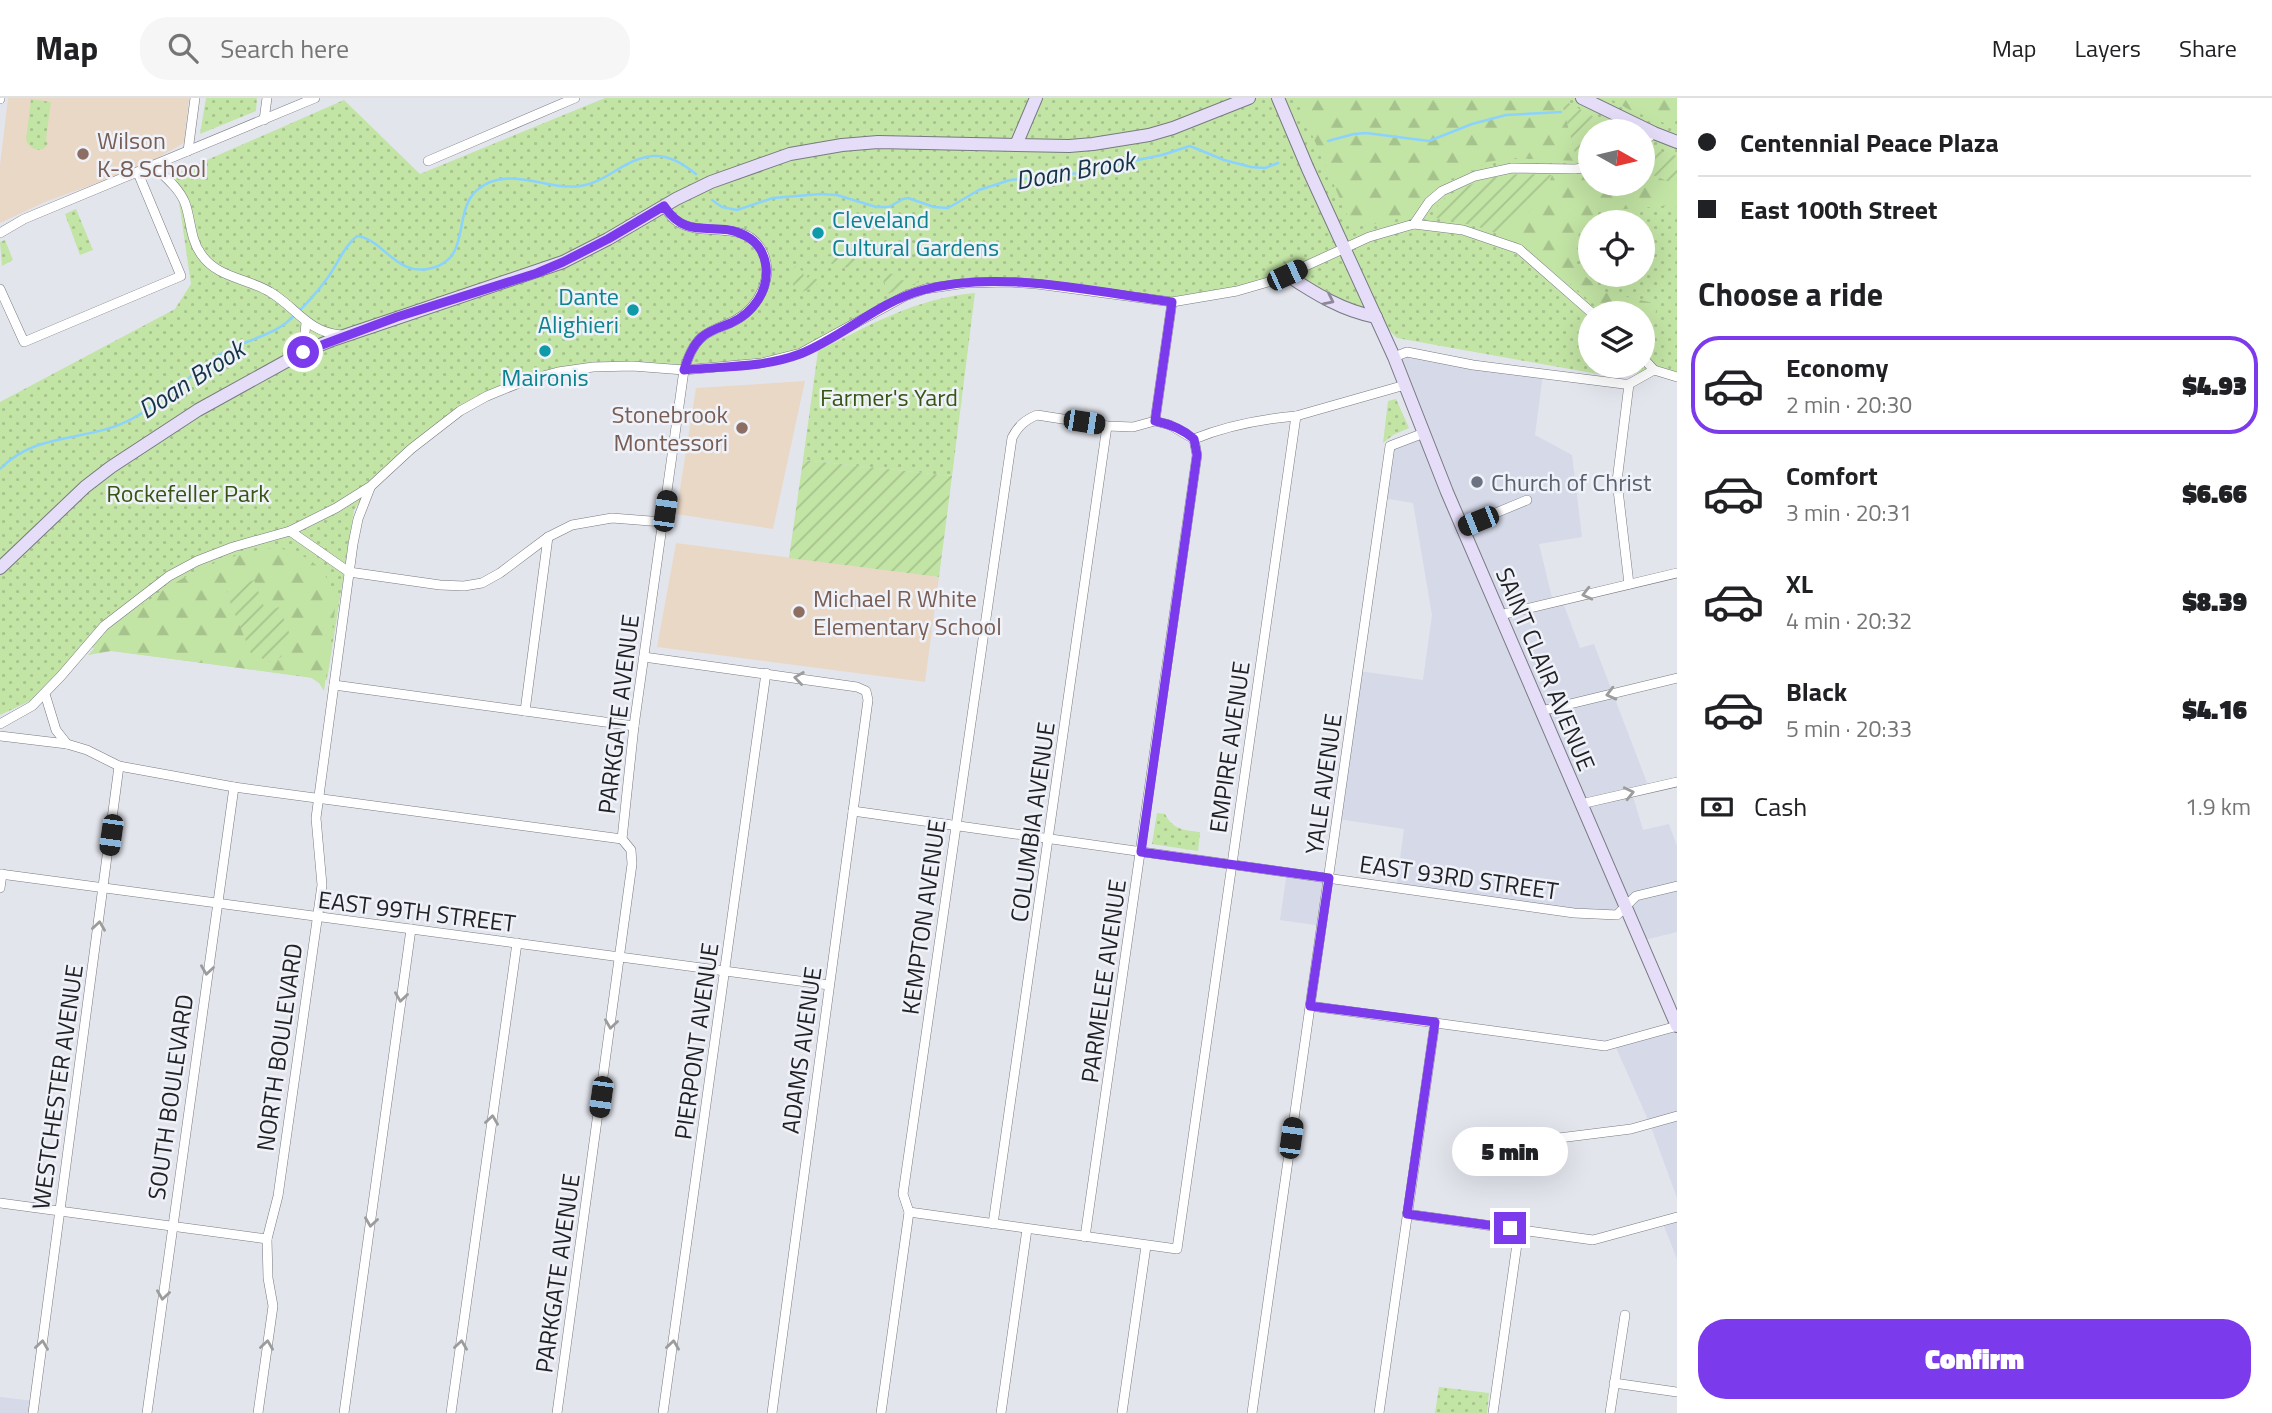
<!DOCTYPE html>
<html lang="en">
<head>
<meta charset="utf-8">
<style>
  :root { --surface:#fff; --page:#f6f6f6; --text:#202124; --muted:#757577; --line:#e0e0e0; --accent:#7c3aed }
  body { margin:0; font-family:"Titillium Web",sans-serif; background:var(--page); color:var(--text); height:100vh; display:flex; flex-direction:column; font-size:26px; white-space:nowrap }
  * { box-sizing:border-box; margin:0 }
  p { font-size:23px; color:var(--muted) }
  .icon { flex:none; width:38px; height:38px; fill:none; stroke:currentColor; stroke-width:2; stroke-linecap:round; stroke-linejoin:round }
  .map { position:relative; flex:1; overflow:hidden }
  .drawer { display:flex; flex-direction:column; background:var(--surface); width:595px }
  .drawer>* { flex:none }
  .guide { display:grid; align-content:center; height:154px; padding:0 21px; background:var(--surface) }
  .needle { width:46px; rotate:98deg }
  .controls { position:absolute; left:1578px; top:21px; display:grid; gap:14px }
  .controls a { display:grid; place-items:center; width:77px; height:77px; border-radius:50%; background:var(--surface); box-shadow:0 7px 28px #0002; font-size:35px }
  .end { position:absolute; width:32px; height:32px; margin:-16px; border:9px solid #7c3aed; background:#fff; box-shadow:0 0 0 4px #fff }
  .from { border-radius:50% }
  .bubble { position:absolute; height:49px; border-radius:24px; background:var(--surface); box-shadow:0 7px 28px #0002; font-size:23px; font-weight:800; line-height:49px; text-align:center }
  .car { position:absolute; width:21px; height:42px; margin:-21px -10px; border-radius:9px; box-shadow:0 0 5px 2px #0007; background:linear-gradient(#222 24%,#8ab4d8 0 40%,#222 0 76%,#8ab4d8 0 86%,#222 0) }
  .guide b { display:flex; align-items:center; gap:24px; height:66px; font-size:26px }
  .guide b+b { border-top:2px solid var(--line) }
  .guide i { width:18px; height:18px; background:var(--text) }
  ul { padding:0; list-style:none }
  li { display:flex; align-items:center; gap:21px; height:98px; margin:0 14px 10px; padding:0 7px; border:4px solid transparent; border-radius:28px }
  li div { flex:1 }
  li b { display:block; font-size:26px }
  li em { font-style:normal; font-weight:800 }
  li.on { border-color:var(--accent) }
  li>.icon { width:63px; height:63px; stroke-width:1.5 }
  h2 { padding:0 21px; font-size:32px; line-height:84px }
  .pay { display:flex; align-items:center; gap:18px; height:77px; padding:0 21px; font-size:26px }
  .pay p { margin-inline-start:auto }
  .action { display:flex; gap:14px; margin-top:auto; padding:14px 21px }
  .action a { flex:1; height:80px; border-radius:28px; background:var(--accent); color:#fff; font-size:28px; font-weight:800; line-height:80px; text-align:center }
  header { display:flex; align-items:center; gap:42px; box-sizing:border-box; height:98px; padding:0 35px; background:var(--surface); border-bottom:2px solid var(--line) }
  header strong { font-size:33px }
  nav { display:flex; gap:38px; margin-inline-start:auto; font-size:24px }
  .search { width:490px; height:63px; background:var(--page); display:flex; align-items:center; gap:18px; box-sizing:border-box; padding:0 24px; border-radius:28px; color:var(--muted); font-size:26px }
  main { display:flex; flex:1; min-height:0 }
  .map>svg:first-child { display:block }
</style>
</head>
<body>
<header>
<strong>Map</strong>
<div class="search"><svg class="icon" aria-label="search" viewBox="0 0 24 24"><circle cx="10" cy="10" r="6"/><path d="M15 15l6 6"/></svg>Search here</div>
<nav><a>Map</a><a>Layers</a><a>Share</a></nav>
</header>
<main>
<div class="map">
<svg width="1677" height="1315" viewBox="0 0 1677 1315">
  <defs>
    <pattern id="grass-dots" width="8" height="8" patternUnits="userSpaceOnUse" patternTransform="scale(1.75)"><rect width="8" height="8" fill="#c2e4a4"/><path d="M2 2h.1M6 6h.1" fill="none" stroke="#a6c38d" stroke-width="1.8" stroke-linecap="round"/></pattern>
    <pattern id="forest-firs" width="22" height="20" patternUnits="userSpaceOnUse" patternTransform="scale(1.75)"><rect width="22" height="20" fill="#c2e4a4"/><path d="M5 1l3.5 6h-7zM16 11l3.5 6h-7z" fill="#a6c38d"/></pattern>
    <pattern id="garden-furrows" width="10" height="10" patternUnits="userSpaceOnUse" patternTransform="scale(1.75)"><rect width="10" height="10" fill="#c2e4a4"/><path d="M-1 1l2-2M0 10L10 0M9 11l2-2" fill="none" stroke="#a6c38d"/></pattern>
  </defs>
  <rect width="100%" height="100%" fill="#e3e5ed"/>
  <!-- built -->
  <g fill="#d5d9e8">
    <polygon points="1407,254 1543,276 1535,337 1572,357 1582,439 1539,446 1553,504 1562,502 1580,550 1594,546 1649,690 1632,695 1643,732 1669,726 1677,748 1677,834 1640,843 1626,809 1617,817 1396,790 1404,731 1338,721 1359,573 1423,582 1432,517 1413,405 1383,400 1390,348 1424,334 1394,259"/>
    <polygon points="1287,774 1329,780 1322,828 1280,822"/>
    <polygon points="1677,928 1677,1100 1650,1026 1614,945"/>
    <polygon points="1677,1119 1677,1161 1662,1123"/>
    <polygon points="0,1299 34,1303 33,1315 0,1315"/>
  </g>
  <!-- education -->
  <g fill="#ead8c7">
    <polygon points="8,0 189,0 184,45 143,68 45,104 0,125 0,67"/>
    <polygon points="805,283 773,431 676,416 696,290"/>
    <polygon points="676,445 939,479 925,584 657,549"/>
  </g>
  <!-- grass -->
  <g fill="url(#grass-dots)" fill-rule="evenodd">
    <polygon points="206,0 257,0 256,13 200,36"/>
    <path d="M605,0h1072v279l-23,-7 -40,7 -217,-39 -21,-21 -89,-42 -76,22 -63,1 -139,-16 -84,7 -86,45 -77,29 -20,3 -149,1 -69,14 -72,36 -81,69 -17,24 -27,170 -242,-33 -40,47 -45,21v-313l175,-93 16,-25 -16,-110 169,-74 76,74zM1591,33h52v53h-52zM1591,124h52v53h-52zM1591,215h52v53h-52z"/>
    <path d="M31,1l20,3 -5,37 2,5c-6,10 -18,6 -22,-4z"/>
    <polygon points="76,111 93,152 80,157 65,116"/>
    <polygon points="5,142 13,162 2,168 0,144"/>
    <path d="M975,195l-23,183 -149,-16 15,-109c54,-27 96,-52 157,-58z"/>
    <polygon points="1396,301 1409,330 1393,337 1383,345 1388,303"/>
    <path d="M1157,715l8,1c8,16 19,16 35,18l-2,19 -46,-7z"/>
    <polygon points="1439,1289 1489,1295 1487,1315 1435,1315"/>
  </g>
  <!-- forest -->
  <g fill="url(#forest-firs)" fill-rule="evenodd">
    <polygon points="1296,0 1558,0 1561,1 1577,63 1514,60 1486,64 1477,71 1448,82 1438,88 1405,119 1365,128 1351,126"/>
    <polygon points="1609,0 1677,0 1677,21 1672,28 1628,11"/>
    <polygon points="1643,73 1677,87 1677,110 1663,108 1599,113 1582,126 1574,151 1578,172 1602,193 1657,206 1654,225 1645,250 1643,248 1643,215 1604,215 1531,152 1501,137 1546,94 1552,77 1591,75 1591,86 1643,86"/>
    <path d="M273,450c32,2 56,21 63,53l-12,90 -5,-8 -9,-6 -199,-26 -23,4c47,-52 114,-99 185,-107zM253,483l13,31 13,-4 12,32 -9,4 2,10 -3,3 -13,5 -7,-4 -35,-66z"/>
  </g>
  <!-- garden -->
  <g fill="url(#garden-furrows)">
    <polygon points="1561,1 1598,21 1617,33 1591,33 1591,59 1577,63"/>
    <polygon points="1647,50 1677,58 1677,87 1643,73 1643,53"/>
    <path d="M1522,76l30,1c-11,33 -26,39 -51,60l-25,-9 -44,-9c9,-30 63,-42 90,-43z"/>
    <path d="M850,146h3l-3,5v7l9,6c-12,10 -24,5 -36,-4 15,-6 19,7 27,-14z"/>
    <polygon points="795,168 804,174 803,177 808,180 810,177 819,183 814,190 801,194 794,189 790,178"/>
    <polygon points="887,175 893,176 896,182 919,183 919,184 882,198 885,185 883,184"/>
    <polygon points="803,362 952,378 939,479 789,460"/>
    <polygon points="254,482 266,514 279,509 292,542 283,546 284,551 281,559 268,564 264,563 259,556 252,558 226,494"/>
  </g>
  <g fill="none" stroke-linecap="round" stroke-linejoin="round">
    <!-- stream -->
    <g stroke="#8bd3fe" stroke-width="2.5">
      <polyline points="1328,43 1354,36 1366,35 1429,43 1472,26 1506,17 1561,14"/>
      <polyline points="712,102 722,109 737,112 773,100 820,96 837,97 876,109 889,109 903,101 908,100 934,109 948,110 979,92 1010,82 1079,75 1092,69 1103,69 1162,57 1190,48 1224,62 1251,69 1265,70 1278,65"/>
      <path d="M0,371c39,-40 91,-25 137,-53 30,-17 54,-42 82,-61 20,-13 50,-18 67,-32 15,-13 29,-28 40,-43 11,-14 17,-33 31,-44 27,3 39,42 75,32 40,-10 20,-56 45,-78 31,-26 69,1 103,-4 26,-3 45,-28 73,-30 17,-1 30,8 43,18"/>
    </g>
    <defs>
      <g id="minor">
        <polyline points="0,1 0,0"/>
        <polyline points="264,22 267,0"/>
        <polyline points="1643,44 1654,35"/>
        <polyline points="188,53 195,0"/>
        <polyline points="428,63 575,0"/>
        <path d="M154,68c11,11 25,22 31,37 6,16 5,36 16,51 16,24 46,24 69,38 26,15 37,40 71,43"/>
        <polyline points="1414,126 1463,132 1519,151 1592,215"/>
        <polyline points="0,135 24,121 315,0"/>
        <polyline points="0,191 24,244 181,178 138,75"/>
        <polyline points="303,254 306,225"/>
        <polyline points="1394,259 1407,254 1473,267 1624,286 1629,286 1654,272 1677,279"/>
        <polyline points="1643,260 1654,272"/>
        <polyline points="1629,286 1617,383 1629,486"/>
        <polyline points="1155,323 1172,204"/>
        <path d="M1194,341c32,-13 68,-20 102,-23l109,-31"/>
        <polyline points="1462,429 1527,402"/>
        <polyline points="290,433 349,474 440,487 464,488 482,485 500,475 548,439 572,427 612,420 663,424"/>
        <polyline points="1500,517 1677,475"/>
        <polyline points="644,559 857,589 866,593 868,602 772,1315"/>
        <polyline points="334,587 634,628"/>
        <polyline points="45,596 56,632 67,646"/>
        <polyline points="525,613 548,439"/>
        <polyline points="1541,613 1677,580"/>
        <polyline points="0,626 32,608 61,578 104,528 169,478 197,463 233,449 290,433 336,410 371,388 411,351 460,313 487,298 524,283 558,274 593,269 632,268 684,272 762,265 801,255 905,198 925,191 966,185 1009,184 1037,186 1172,204 1237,193 1275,182 1369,139 1414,126 1429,104 1442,93 1475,78 1512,70 1575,71 1591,69"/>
        <polyline points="0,638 67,646 87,652 119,668 234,689 622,741"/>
        <polyline points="1581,706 1677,684"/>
        <polyline points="853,713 1574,815 1617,817 1636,798 1677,788"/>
        <polyline points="0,776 829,887"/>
        <polyline points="0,790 2,776"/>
        <polyline points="1310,908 1605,948 1677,928"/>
        <polyline points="1519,1045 1631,1031 1677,1018"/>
        <polyline points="0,1105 267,1141"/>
        <polyline points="909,1114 1177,1151 1296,318"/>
        <polyline points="1407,1116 1593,1142 1677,1119"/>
        <polyline points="993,1126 1107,328"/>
        <polyline points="1085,1139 1197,357 1194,341"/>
        <polyline points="1614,1285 1677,1294"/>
        <polyline points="33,1315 119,668"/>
        <polyline points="147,1315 234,689"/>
        <polyline points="258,1315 273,1208 268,1180 267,1141 278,1098 322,787 316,720 353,446 358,421 370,390"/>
        <polyline points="344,1315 411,831"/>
        <polyline points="451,1315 517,845"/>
        <path d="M557,1315l75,-549 -1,-14 -9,-11 12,-113 50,-356c4,-12 8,-24 18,-33 10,-8 23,-11 34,-17 23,-13 39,-44 26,-69 -17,-33 -58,-13 -84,-29 -7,-4 -10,-10 -14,-16"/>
        <polyline points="663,1315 766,575"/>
        <path d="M881,1315l28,-201 -6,-18 109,-756c6,-12 13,-18 25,-23l70,11 26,1 22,-6 15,4 24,14"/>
        <polyline points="1001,1315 1027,1131"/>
        <polyline points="1122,1315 1146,1148"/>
        <polyline points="1252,1315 1390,348 1424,335"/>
        <polyline points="1379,1315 1435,924"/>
        <polyline points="1493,1315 1519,1132"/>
        <polyline points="1610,1315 1625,1217"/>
      </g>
      <g id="secondary">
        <polyline points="1278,0 1308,71 1394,259 1447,394 1677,928"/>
        <polyline points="1582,0 1654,35 1677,44"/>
        <polyline points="1016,47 1036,0"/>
        <path d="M1287,177c27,18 56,36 89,42"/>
        <polyline points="0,470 85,389 111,369 198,312 303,254 332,242 563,164 608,141 676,101 711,84 790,56 842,47 878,44 1069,48 1093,46 1149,37 1173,30 1249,0"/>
      </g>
    </defs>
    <!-- minor casing -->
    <use href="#minor" stroke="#787a81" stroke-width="10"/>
    <!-- secondary casing -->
    <use href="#secondary" stroke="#787a81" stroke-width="14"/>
    <!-- minor -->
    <use href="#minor" stroke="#fff" stroke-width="9"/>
    <!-- secondary -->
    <use href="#secondary" stroke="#e6def9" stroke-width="12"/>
  </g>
  <!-- one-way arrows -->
  <defs><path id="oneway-chevron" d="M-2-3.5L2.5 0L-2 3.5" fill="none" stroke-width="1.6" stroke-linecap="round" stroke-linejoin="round" transform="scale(1.75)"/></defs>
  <use stroke="#8e899a" href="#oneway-chevron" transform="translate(1329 202) rotate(26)"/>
  <g stroke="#9c9c9d">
    <use href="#oneway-chevron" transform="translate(1587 496) rotate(166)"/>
    <use href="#oneway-chevron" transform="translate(799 580) rotate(-172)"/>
    <use href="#oneway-chevron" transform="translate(1611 596) rotate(166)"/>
    <use href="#oneway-chevron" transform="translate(1629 695) rotate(-13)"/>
    <use href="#oneway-chevron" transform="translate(99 828) rotate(-82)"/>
    <use href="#oneway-chevron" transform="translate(207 872) rotate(98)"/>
    <use href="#oneway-chevron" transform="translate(401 899) rotate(98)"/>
    <use href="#oneway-chevron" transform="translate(611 926) rotate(98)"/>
    <use href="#oneway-chevron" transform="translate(492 1022) rotate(-82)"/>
    <use href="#oneway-chevron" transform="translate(371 1124) rotate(98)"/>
    <use href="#oneway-chevron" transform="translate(163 1197) rotate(98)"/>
    <use href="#oneway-chevron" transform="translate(42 1247) rotate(-82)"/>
    <use href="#oneway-chevron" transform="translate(267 1247) rotate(-82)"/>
    <use href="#oneway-chevron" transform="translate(461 1247) rotate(-82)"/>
    <use href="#oneway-chevron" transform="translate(673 1247) rotate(-82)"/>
  </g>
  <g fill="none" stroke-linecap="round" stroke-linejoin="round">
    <!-- route -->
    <path stroke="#7c3aed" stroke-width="9" d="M303,254l94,-35 140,-44 26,-11 45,-23 56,-33c24,37 52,13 82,30 13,7 18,17 20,30 3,25 -13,47 -35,57 -10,4 -21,7 -29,14 -10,9 -14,21 -18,33 39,-4 79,-2 116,-16 43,-17 78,-52 123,-64 76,-21 172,2 249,12l-17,119c15,3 28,8 39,18l3,16 -56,397 188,26 -19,128 125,16 -28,192 103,14"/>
  </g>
  <!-- markers -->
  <g fill="#8d6e63" stroke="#f0f2fa" stroke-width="2.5">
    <circle cx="83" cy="56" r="7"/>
    <circle cx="742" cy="330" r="7"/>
    <circle cx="799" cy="514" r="7"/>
  </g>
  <g fill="#0f9aa8" stroke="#f0f2fa" stroke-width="2.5">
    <circle cx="818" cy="135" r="7"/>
    <circle cx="633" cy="212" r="7"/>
    <circle cx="545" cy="253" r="7"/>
  </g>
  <circle fill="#6b7280" stroke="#f0f2fa" stroke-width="2.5" cx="1477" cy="384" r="7"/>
  <g text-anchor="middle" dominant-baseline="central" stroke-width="5" stroke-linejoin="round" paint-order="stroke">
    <!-- education labels -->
    <g font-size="24" fill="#785e54" stroke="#f0f2fa" text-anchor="start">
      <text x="97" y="42">Wilson<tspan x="97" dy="28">K-8 School</tspan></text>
      <text x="728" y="316" text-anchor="end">Stonebrook<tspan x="728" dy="28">Montessori</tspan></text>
      <text x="813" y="500">Michael R White<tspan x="813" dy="28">Elementary School</tspan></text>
    </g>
    <!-- culture labels -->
    <g font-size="24" fill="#0d838f" stroke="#f0f2fa" text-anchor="start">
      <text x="832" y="121">Cleveland<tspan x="832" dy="28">Cultural Gardens</tspan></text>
      <text x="619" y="198" text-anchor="end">Dante<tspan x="619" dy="28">Alighieri</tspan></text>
      <text x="545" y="279" text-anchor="middle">Maironis</text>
    </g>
    <!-- park labels -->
    <g font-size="24" fill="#375512" stroke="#f0f2fa">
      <text x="889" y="299">Farmer's Yard</text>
      <text x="188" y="395">Rockefeller Park</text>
    </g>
    <!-- worship labels -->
    <g font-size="24" fill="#5b616d" stroke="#f0f2fa" text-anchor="start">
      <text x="1491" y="384">Church of Christ</text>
    </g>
    <!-- street labels -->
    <g font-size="24" fill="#222225" stroke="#f0f2fa">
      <text transform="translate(1546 571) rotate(67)">SAINT CLAIR AVENUE</text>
      <text transform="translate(618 616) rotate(-83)">PARKGATE AVENUE</text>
      <text transform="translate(1229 649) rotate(-82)">EMPIRE AVENUE</text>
      <text transform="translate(1323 686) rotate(-82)">YALE AVENUE</text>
      <text transform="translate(1032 724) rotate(-82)">COLUMBIA AVENUE</text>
      <text transform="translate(1459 779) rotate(8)">EAST 93RD STREET</text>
      <text transform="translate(417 813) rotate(7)">EAST 99TH STREET</text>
      <text transform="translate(923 819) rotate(-82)">KEMPTON AVENUE</text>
      <text transform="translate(1103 883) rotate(-82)">PARMELEE AVENUE</text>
      <text transform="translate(696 943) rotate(-82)">PIERPONT AVENUE</text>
      <text transform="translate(279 949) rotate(-82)">NORTH BOULEVARD</text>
      <text transform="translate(801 952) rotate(-82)">ADAMS AVENUE</text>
      <text transform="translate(57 989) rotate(-82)">WESTCHESTER AVENUE</text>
      <text transform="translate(170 999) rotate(-82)">SOUTH BOULEVARD</text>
      <text transform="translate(557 1175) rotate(-82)">PARKGATE AVENUE</text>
    </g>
    <!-- water labels -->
    <g font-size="26" font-style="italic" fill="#153547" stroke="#f0f2fa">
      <text transform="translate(1075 72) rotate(-10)">Doan Brook</text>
      <text transform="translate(191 281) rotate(-33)">Doan Brook</text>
    </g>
  </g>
</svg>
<div class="controls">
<a><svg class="needle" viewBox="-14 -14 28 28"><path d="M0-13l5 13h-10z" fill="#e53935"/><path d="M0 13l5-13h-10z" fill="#757577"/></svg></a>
<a><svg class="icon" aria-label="locate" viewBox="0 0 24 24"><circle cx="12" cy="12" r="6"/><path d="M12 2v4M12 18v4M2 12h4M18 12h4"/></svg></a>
<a><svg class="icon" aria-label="layers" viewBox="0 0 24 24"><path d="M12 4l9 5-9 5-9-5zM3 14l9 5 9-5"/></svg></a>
</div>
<i class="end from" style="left:303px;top:254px"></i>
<i class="end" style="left:1510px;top:1130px"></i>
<div class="bubble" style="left:1452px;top:1029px;width:116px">5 min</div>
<i class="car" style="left:1287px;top:177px;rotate:65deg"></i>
<i class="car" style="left:1084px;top:324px;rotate:99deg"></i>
<i class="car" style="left:665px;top:413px;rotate:8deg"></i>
<i class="car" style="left:1478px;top:423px;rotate:248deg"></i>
<i class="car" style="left:111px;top:737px;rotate:188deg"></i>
<i class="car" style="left:601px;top:999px;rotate:188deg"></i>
<i class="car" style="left:1291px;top:1040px;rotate:8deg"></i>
</div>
<section class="drawer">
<div class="guide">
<b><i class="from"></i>Centennial Peace Plaza</b>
<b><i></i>East 100th Street</b>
</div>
<h2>Choose a ride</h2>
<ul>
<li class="on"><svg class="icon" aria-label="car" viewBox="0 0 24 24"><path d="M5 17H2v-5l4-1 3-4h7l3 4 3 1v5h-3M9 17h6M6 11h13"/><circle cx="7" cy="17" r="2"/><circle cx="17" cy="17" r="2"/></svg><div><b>Economy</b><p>2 min · 20:30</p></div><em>$4.93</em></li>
<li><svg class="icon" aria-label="car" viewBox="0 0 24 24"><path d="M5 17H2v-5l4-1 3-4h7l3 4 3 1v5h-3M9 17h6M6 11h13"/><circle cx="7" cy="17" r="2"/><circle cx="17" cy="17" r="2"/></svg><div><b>Comfort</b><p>3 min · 20:31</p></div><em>$6.66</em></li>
<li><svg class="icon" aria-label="car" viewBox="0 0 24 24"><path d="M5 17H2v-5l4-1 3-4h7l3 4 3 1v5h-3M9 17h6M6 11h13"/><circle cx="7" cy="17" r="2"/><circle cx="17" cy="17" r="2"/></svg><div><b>XL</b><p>4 min · 20:32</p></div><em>$8.39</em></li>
<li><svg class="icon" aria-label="car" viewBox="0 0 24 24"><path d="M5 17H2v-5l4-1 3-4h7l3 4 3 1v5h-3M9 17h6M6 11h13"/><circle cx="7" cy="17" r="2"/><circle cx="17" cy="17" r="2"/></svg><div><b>Black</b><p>5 min · 20:33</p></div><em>$4.16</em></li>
</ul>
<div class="pay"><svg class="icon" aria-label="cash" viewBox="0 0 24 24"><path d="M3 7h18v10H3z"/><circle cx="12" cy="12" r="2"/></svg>Cash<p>1.9 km</p></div>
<div class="action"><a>Confirm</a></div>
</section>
</main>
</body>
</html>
